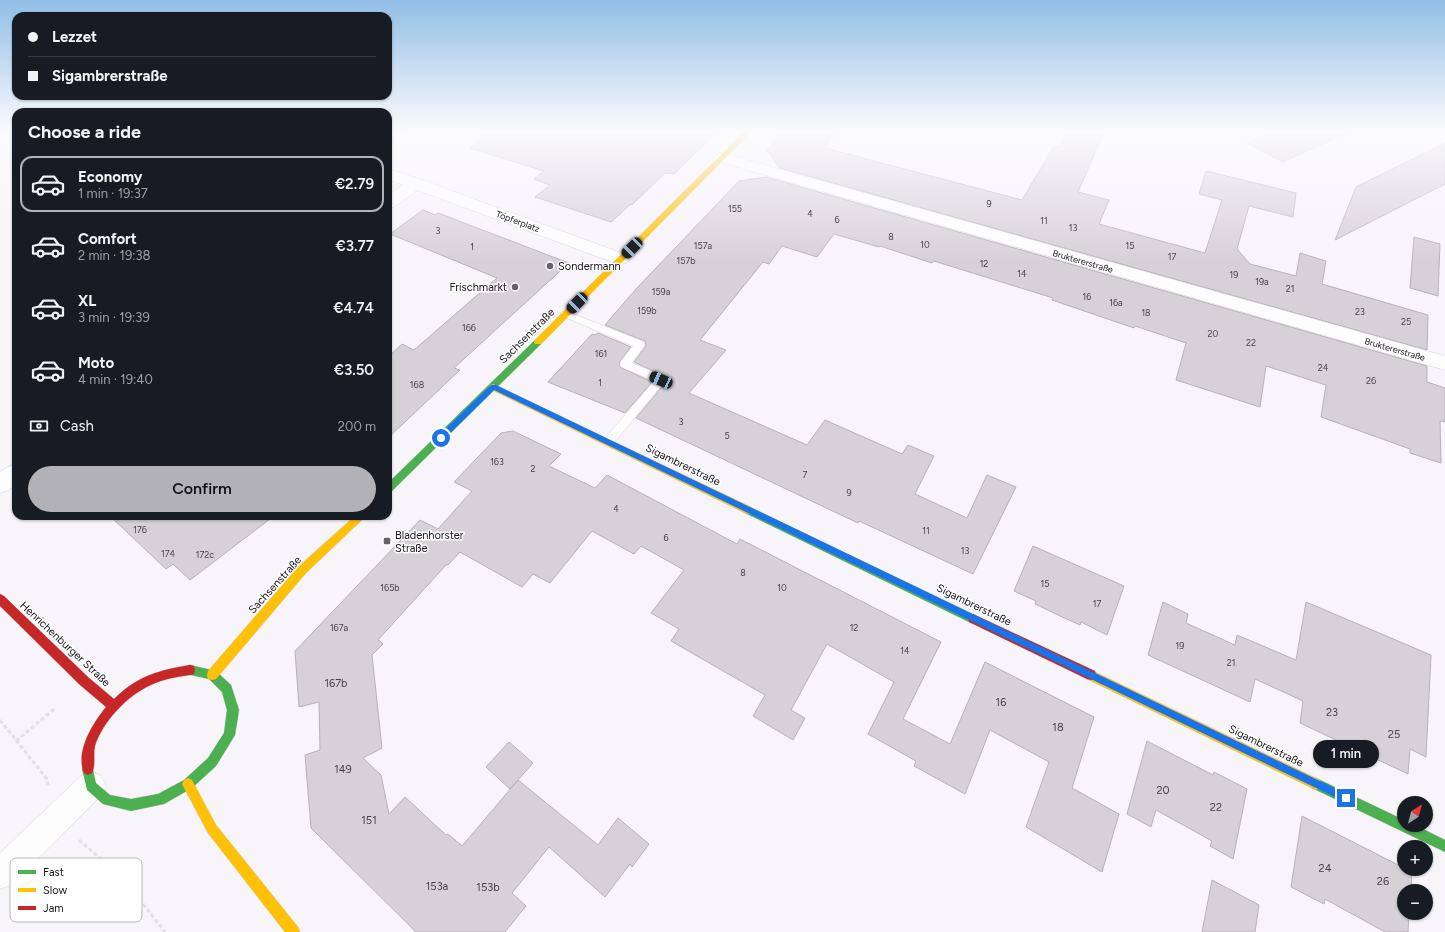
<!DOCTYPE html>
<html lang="en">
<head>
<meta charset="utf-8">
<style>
  :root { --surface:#171b24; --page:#20242c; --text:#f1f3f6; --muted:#9ea1a6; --line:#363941; --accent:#b2b1b6 }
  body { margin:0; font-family:Figtree,sans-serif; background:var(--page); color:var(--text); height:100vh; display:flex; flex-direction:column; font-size:15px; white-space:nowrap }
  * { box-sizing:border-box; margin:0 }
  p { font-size:13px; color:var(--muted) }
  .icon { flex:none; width:22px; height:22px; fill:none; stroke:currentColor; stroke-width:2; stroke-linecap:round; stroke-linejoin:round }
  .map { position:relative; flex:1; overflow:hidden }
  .panel { position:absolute; left:12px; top:108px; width:380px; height:412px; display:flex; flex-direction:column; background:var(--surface); border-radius:12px; box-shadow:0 1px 3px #0004 }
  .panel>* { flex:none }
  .guide { position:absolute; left:12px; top:12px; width:380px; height:88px; border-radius:12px; box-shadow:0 1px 3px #0004; display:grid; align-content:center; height:88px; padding:0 16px; background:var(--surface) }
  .needle { width:26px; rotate:36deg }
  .controls { position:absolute; left:1397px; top:796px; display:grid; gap:8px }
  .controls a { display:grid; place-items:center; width:36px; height:36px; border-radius:50%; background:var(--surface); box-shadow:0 1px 3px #0004; font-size:20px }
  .end { position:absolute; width:18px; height:18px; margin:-9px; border:5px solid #1a73e8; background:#fff; box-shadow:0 0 0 2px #fff }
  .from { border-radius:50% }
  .bubble { position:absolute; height:28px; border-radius:14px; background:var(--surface); box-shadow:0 1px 3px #0004; font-size:13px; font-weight:600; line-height:28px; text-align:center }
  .car { position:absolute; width:12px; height:24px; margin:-12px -6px; border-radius:5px; box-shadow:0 0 3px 1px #0007; background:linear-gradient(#222 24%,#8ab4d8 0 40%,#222 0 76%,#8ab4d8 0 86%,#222 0) }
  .guide b { display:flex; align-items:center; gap:14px; height:38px; font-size:15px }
  .guide b+b { border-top:1px solid var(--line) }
  .guide i { width:10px; height:10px; background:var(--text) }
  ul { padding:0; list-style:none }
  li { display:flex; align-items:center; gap:12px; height:56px; margin:0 8px 6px; padding:0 8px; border:2px solid transparent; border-radius:12px }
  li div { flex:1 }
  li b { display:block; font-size:15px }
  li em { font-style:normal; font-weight:600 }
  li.current { border-color:var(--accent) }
  li>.icon { width:36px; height:36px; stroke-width:1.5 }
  h2 { padding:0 16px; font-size:18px; line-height:48px }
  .pay { display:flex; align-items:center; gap:10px; height:44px; padding:0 16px; font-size:15px }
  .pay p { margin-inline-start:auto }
  .button { display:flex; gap:8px; margin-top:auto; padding:8px 16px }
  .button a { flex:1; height:46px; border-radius:24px; background:var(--accent); color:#111; font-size:16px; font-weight:600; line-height:46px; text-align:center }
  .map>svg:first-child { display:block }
</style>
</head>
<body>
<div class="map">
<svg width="1445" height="932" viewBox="0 0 1445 932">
  <rect width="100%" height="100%" fill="#f7f4fa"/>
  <!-- building -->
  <g fill="#d6d1d7" stroke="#b7b2b8">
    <polygon points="492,130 719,130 674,174 665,173 632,205 631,204 611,222 535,197 550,185 534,179 544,171 470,148"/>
    <polygon points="786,130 837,130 825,148 1022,200 1054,146 1059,147 1067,130 1105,130 1078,192 1109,200 1099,224 1205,253 1222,200 1199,194 1206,171 1296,193 1293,217 1249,206 1237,249 1250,264 1296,276 1300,253 1326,261 1322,284 1428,315 1427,350 780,168 767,150"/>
    <polygon points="1275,130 1353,130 1283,162 1247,143"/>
    <polygon points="1445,143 1445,184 1335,240 1356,187"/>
    <polygon points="766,177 1427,366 1427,382 1445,388 1445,422 1440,421 1441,463 1410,453 1410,449 1321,417 1326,385 1266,366 1260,407 1176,380 1186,343 1135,326 1134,328 1052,300 1053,298 934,261 932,263 880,246 879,247 834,234 817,257 782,246 769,264 763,262 700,340 726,350 689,393 807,445 825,420 902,454 908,445 934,456 915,494 967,518 987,475 1016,487 973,574 859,521 858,523 636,418 667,381 666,377 634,362 646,346 645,341 605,325 636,289 739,181"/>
    <polygon points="423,210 435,215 438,213 569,263 454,368 460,370 388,438 388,357 402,344 414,350 497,278 390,234"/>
    <polygon points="1414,237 1440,244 1438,296 1410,288"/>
    <polygon points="598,333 631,347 620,361 620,367 652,382 625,413 548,382 592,334 595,335"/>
    <polygon points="513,431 561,454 549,466 595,488 607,475 737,544 740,539 941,642 903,719 950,744 985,662 1094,717 1072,788 1119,814 1102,872 1026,827 1049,762 990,730 965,794 914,766 916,761 868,734 894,682 827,644 791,710 805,718 793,740 753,716 765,695 671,641 679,629 651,613 684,570 641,546 634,554 592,531 550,583 533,574 522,587 460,552 448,565 446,565 378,640 383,644 372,655 382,748 363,758 381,775 389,814 405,797 446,835 448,834 462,846 518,780 598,845 618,818 649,844 632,867 630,864 605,897 549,847 512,893 526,906 505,932 416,932 311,828 305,755 320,750 319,702 299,707 295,651 420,520 438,529 472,491 454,482 501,433"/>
    <polygon points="110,516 274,516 190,580 173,564 166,569"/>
    <polygon points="1033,546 1124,586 1107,635 1081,622 1080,625 1060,616 1035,604 1036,601 1014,591"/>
    <polygon points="1163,602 1188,614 1186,623 1235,645 1237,635 1296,660 1306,602 1431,655 1426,757 1410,749 1408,774 1300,723 1303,701 1255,679 1250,702 1148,655"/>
    <polygon points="1147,741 1213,775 1214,772 1247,789 1233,859 1210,846 1212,841 1156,810 1151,827 1127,814"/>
    <polygon points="509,742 533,763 510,789 486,767"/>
    <polygon points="1302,816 1412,872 1411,891 1404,891 1404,913 1409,913 1408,932 1385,932 1325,899 1324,904 1291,887"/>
    <polygon points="1212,880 1259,905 1255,932 1202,932"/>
  </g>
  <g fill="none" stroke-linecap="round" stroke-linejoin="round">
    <defs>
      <polygon id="lane" points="566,311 644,342 645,345 632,363 665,377 666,380 612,445 608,447 604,445 602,442 654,381 621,367 620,364 621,361 633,346 562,316 561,314 562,312"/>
      <g id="street">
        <polygon points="0,130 14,130 16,133 16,144 11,143 0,134"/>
        <polygon points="397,130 414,130 393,147 388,148 388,137"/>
        <polygon points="722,153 1445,356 1445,370 717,161 714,158 717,155"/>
        <polygon points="388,169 422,180 627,255 630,259 627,263 621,264 615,263 417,190 394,207 388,209 388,196 403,185 388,179"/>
        <polygon points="16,464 16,485 8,490 0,493 0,472 8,467"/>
        <polygon points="91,771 101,776 106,786 101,796 11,885 0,889 0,853 81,776"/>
      </g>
      <g id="fast">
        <polygon points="538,339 542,342 541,344 391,492 388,493 388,483 535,340"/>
        <polygon points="748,506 977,616 978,619 977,622 973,624 969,622 745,513 743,510 745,507"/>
        <polygon points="190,665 216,671 231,685 239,710 235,735 216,766 192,788 164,804 131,811 103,804 87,790 82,769 84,765 88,763 92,765 96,783 110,795 131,799 158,794 184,780 208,758 224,733 227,710 222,692 209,679 186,674 185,670 186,666"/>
        <polygon points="1316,778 1404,820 1404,825 1415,825 1445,840 1445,852 1312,788 1310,784 1312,780"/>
      </g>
      <g id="slow">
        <polygon points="746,130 753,130 541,344 535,344 534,342 535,340"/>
        <polygon points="493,384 751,507 753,510 751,513 748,514 745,513 490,389 489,387 490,385"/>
        <polygon points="355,516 366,516 306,573 216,679 212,680 208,679 207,675 208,671 298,567"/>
        <polygon points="1091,670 1320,780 1322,784 1320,788 1316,790 1312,788 1087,679 1086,675 1087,671"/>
        <polygon points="188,778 192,780 216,825 298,927 300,932 285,932 208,833 182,784 184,780"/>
      </g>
      <g id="jam">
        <path d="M0,594l4,2 84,81 26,22c23,-23 45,-29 76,-34l4,1 1,4 -1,4 -4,1c-13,2 -27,4 -39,10 -23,10 -48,36 -56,61 -2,9 1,19 -3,27l-4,2 -4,-2c-9,-22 9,-50 22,-66l-26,-22 -80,-79z"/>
        <polygon points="973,614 1095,671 1096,675 1095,679 1091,680 1087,679 969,622 968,619 969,616"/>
      </g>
    </defs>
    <!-- lane casing -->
    <use href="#lane" stroke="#d5d1d9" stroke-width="1"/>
    <!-- street casing -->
    <use href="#street" stroke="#d5d1d9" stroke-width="1"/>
    <!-- fast casing -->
    <use href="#fast" stroke="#d5d1d9" stroke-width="1"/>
    <!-- slow casing -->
    <use href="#slow" stroke="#d5d1d9" stroke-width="1"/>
    <!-- jam casing -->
    <use href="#jam" stroke="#d5d1d9" stroke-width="1"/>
    <!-- path -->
    <g stroke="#e1e0e2" stroke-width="3" stroke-dasharray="4 2.5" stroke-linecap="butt">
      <polyline points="0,720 47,779 48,785"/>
      <polyline points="16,741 54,709"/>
      <polyline points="79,840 122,877 165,932"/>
    </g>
    <!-- lane -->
    <use href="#lane" fill="#fefdfe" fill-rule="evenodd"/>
    <!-- street -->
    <use href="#street" fill="#fefdfe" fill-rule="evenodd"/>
    <!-- fast -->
    <use href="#fast" fill="#4caf50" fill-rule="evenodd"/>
    <!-- slow -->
    <use href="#slow" fill="#ffc107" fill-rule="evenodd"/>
    <!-- jam -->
    <use href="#jam" fill="#c62828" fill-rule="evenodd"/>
  </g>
  <!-- sky -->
  <linearGradient id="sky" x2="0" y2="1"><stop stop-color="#91bee5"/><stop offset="0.5" stop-color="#fbfafd"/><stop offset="1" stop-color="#fbfafd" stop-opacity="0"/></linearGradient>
  <rect width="1445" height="261" fill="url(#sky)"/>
  <!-- route -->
  <polygon fill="#1a73e8" points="491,385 496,385 1349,795 1350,798 1349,801 1346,802 1343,801 494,390 443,440 438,440 438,436"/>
  <!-- markers -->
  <g fill="#656168" stroke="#fff" stroke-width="1.5">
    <circle cx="550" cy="266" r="4"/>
    <circle cx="515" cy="287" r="4"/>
    <rect x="383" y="537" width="8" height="8" rx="2"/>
  </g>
  <g text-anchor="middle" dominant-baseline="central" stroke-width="3" stroke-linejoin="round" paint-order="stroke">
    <!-- number labels -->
    <g font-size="9" fill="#464249">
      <text x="989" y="203">9</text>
      <text x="735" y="208">155</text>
      <text x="810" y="213">4</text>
      <text x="837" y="219">6</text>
      <text x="1044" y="220">11</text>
      <text x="1073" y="227">13</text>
      <text x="438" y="230">3</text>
      <text x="891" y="236">8</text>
      <text x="925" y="244">10</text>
      <text x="703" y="245">157a</text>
      <text x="1130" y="245">15</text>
      <text x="472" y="246">1</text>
      <text x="1172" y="256">17</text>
      <text x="686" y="260">157b</text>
      <text x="984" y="263">12</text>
      <text x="1022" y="273">14</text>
      <text x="1234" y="274">19</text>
      <text x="1262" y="281">19a</text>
      <text x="1290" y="288">21</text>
      <text x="661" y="291">159a</text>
      <text x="1087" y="296">16</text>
      <text x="1116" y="302">16a</text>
      <text x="647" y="310">159b</text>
      <text x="1360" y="311">23</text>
      <text x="1146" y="312">18</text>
      <text x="1406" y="321">25</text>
      <text x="469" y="327">166</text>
      <text x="1213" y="333">20</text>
      <text x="1251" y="342">22</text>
      <text x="601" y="353">161</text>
      <text x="1323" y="367">24</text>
      <text x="1371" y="380">26</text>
      <text x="600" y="382">1</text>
      <text x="417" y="384">168</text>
      <text x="681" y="421">3</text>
      <text x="727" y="435">5</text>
      <text x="497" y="461">163</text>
      <text x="533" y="468">2</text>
      <text x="805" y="474">7</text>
      <text x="849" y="492">9</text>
      <text x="616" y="508">4</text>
      <text x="140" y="529">176</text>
      <text x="926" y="530">11</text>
      <text x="666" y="537">6</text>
      <text x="965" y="550">13</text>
      <text x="168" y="553">174</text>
      <text x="205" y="554">172c</text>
      <text x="743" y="572">8</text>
      <text x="1045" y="583">15</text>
      <text x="390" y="587">165b</text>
      <text x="782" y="587">10</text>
      <text x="1097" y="603">17</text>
      <text x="339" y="627">167a</text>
      <text x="854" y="627">12</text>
      <text x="1180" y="645">19</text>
      <text x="905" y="650">14</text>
      <text x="1231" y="662">21</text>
    </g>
    <!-- far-street labels -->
    <g font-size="9" fill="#16121a" stroke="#fff">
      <text transform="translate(518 221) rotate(20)">Töpferplatz</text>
      <text transform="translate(1083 261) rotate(16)">Bruktererstraße</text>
      <text transform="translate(1395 349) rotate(16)">Bruktererstraße</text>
    </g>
    <!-- poi labels -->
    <g font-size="11" fill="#16121a" stroke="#fff" text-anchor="start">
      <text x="558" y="266">Sondermann</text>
      <text x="507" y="287" text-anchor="end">Frischmarkt</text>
      <text x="395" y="535">Bladenhorster<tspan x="395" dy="13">Straße</tspan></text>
    </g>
    <!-- street labels -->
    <g font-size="11" fill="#16121a" stroke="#fff">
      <text transform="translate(527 336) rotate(-45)">Sachsenstraße</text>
      <text transform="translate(683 465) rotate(26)">Sigambrerstraße</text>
      <text transform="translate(275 585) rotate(-48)">Sachsenstraße</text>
      <text transform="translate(974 605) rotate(26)">Sigambrerstraße</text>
      <text transform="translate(65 644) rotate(43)">Henrichenburger Straße</text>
      <text transform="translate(1266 746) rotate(26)">Sigambrerstraße</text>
    </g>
    <!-- near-number labels -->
    <g font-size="11" fill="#464249">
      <text x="336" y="683">167b</text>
      <text x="1001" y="702">16</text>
      <text x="1332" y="712">23</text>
      <text x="1058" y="727">18</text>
      <text x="1394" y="734">25</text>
      <text x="343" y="769">149</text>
      <text x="1163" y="790">20</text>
      <text x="1216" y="807">22</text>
      <text x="369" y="820">151</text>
      <text x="1325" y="868">24</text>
      <text x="1383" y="881">26</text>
      <text x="437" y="886">153a</text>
      <text x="488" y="887">153b</text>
    </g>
  </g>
  <!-- legend -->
  <rect x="10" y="858" width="132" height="64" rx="6" fill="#fff" stroke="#b9b8ba" stroke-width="1"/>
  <rect x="18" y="870" width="18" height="4" fill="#4caf50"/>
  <rect x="18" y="888" width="18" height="4" fill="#ffc107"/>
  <rect x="18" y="906" width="18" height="4" fill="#c62828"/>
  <g font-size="11" fill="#16121a">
    <text x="43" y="876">Fast</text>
    <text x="43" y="894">Slow</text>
    <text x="43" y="912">Jam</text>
  </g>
</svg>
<div class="controls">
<a><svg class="needle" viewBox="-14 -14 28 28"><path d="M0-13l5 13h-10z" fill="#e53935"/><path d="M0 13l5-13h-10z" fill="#9ea1a6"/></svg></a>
<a>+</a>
<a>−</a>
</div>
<i class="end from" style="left:441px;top:438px"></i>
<i class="end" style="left:1346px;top:798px"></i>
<div class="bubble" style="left:1313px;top:740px;width:66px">1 min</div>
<i class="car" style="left:632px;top:248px;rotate:225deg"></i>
<i class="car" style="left:577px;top:303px;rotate:225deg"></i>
<i class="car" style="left:661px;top:380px;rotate:294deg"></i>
<div class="guide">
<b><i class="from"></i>Lezzet</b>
<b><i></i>Sigambrerstraße</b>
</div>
<section class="panel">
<h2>Choose a ride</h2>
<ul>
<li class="current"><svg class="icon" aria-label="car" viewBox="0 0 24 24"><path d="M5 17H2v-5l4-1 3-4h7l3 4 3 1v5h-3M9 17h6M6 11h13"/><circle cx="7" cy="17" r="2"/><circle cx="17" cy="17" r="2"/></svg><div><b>Economy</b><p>1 min · 19:37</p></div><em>€2.79</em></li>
<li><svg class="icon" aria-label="car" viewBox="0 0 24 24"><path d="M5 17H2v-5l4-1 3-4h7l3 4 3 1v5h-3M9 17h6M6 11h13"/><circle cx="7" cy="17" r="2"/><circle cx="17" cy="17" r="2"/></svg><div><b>Comfort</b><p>2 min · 19:38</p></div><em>€3.77</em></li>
<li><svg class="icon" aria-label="car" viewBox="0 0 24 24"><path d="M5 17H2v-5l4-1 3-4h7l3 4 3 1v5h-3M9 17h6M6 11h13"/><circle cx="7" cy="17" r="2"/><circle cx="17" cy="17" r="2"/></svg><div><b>XL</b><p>3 min · 19:39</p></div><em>€4.74</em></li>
<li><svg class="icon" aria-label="car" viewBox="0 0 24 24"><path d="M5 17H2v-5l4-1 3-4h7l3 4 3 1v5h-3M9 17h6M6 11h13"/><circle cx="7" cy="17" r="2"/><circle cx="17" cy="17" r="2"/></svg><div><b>Moto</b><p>4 min · 19:40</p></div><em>€3.50</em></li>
</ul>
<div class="pay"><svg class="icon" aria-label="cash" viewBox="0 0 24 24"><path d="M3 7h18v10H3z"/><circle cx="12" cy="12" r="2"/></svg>Cash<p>200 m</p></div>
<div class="button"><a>Confirm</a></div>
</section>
</div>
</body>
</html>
